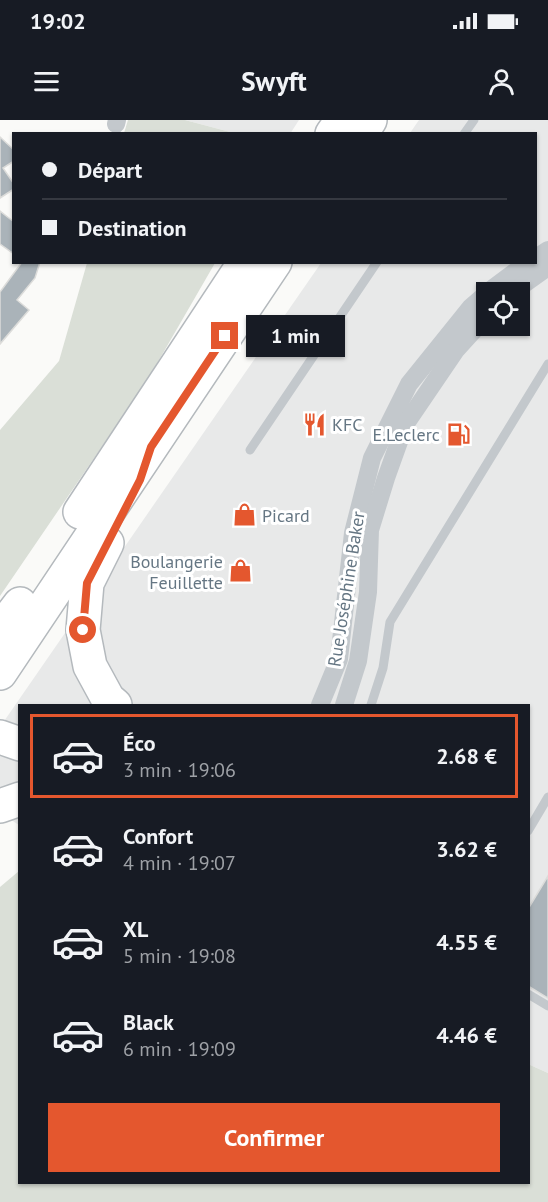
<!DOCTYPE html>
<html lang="fr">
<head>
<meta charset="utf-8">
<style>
  :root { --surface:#171b24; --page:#20242c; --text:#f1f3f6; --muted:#9ea1a6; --line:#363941; --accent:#e4572e }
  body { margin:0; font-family:"PT Sans",sans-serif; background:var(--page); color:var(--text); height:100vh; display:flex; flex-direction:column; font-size:22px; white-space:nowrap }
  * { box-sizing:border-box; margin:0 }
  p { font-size:20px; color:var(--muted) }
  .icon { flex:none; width:33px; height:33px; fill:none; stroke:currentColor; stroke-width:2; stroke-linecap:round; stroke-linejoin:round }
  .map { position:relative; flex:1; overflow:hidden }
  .panel { position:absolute; left:18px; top:584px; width:512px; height:480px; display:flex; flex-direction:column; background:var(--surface); border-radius:0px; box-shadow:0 2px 4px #0004 }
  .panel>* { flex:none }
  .top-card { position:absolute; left:12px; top:12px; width:525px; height:132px; border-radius:0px; box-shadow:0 2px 4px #0004; display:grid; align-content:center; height:132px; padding:0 30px; background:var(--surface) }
  .buttons { position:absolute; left:476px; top:162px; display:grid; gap:12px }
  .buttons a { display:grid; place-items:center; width:54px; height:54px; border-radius:0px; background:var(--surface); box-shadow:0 2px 4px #0004; font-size:30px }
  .end { position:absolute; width:27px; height:27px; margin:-14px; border:8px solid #e4572e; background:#fff; box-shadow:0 0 0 3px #fff }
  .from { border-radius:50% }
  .bubble { position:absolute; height:42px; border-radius:0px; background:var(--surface); box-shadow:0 2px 4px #0004; font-size:20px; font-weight:700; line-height:42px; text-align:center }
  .top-card b { display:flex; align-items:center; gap:21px; height:57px; font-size:22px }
  .top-card b+b { border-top:2px solid var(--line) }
  .top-card i { width:15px; height:15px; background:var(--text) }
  ul { padding:10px 0 0; list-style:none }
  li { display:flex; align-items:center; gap:18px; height:84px; margin:0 12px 9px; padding:0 18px; border:3px solid transparent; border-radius:0px }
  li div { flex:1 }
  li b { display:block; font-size:22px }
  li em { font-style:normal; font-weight:700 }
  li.current { border-color:var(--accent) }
  li>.icon { width:54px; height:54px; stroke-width:1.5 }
  .cta { display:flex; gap:12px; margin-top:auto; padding:12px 30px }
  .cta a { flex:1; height:69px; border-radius:0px; background:var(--accent); color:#fff; font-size:24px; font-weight:700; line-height:69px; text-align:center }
  .status { display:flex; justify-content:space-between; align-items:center; height:42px; padding:0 30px; background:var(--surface); direction:ltr }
  .status svg { height:16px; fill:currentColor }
  header { display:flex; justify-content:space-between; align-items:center; height:78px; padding:0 30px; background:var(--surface); font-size:27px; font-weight:700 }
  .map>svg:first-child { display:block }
</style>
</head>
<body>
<div class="status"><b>19:02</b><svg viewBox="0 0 49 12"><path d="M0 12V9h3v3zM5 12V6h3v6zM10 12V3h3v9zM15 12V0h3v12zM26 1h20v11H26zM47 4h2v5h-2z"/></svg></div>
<header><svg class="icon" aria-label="menu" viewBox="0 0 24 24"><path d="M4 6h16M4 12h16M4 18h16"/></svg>Swyft<svg class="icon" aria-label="person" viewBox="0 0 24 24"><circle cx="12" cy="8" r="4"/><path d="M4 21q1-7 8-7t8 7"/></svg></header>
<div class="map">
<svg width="548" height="1082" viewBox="0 0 548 1082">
  <rect width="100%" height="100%" fill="#fafaf8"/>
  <!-- built -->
  <g fill="#e8e9e9" fill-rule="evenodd">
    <polygon points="185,0 299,0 290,14 234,13"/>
    <path d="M419,0h129v953l-20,-9v-359h-508l-1,120 -19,-12v-86l321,-464 215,-1v-128l-126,-1zM486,172h33v34h-33z"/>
  </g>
  <!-- green -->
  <g fill="#dadfd7">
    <polygon points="128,0 185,0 234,13 124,13"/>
    <polygon points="87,143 215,143 148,259 0,476 0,310 59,241"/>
    <polygon points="19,751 20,1062 528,1062 528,944 548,953 548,1082 0,1082 0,767"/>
  </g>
  <!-- building -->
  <g fill="#aab3b9" stroke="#dcdcda" stroke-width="1.5">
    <polygon points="0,17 14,30 14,41 3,48 14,64 14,69 0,78"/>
    <polygon points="0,91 14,102 14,134 0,124"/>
    <polygon points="22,142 40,142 35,158 17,180 29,190 0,224 0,172"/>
    <polygon points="548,756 548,878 528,866 528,789"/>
  </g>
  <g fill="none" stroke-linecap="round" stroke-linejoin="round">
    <defs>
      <g id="highway">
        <polyline points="332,14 342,0"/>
        <polyline points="361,14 370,0"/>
        <polyline points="80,392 245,142"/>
        <polyline points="107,423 87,463 83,510 90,546 108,579 115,585"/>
        <polyline points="0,510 20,484"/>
        <polyline points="0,553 275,142"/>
        <polyline points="0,617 20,624"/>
        <polyline points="0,686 20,679"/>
      </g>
    </defs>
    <!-- highway casing -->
    <use href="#highway" stroke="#b4b9bd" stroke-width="36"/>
    <!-- lane -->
    <g stroke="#c3c8cc" stroke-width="9">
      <polyline points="464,14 474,0"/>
      <polyline points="250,330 377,142"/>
      <polyline points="371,585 383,548 390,502 548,244"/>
      <polyline points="528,711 548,677"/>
      <polyline points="528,874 548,886"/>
    </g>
    <!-- street -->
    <g stroke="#c3c8cc" stroke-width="18">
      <polyline points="116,4 117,0"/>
      <polyline points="536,138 548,130"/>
      <polyline points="488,172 528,142"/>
      <polyline points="513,172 548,147"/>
      <polyline points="320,585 339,539 353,413 372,338 409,264 471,187 486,174"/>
      <polyline points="344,585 358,541 368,472 370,410 386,358 405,305 456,230 486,197"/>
    </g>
    <!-- highway -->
    <use href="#highway" stroke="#fff" stroke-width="33"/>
  </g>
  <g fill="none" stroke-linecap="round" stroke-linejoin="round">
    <!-- route -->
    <polyline stroke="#e4572e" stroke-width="8" points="83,510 87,463 140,360 151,327 225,216"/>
  </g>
  <!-- icons -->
  <defs>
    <symbol id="restaurant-bare" viewBox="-9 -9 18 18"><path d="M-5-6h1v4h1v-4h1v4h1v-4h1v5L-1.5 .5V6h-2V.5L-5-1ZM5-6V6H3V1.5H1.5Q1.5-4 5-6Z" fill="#e4572e" stroke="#fff" stroke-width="2.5" paint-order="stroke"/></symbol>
    <symbol id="fuel-bare" viewBox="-9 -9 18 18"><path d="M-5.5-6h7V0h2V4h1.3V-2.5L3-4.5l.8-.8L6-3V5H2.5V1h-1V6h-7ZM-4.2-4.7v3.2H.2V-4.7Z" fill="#e4572e" stroke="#fff" stroke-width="2.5" paint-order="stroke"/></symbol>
    <symbol id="shop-bare" viewBox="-9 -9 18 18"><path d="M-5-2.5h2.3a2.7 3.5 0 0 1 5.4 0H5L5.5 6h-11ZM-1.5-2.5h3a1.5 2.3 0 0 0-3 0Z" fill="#e4572e" stroke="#fff" stroke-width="2.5" paint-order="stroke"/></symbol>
  </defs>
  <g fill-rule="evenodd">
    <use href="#restaurant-bare" x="298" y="288" width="33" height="33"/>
    <use href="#fuel-bare" x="442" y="298" width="33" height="33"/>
    <use href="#shop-bare" x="228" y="378" width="33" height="33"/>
    <use href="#shop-bare" x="224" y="434" width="33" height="33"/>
  </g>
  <g text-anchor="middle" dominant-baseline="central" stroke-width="6" stroke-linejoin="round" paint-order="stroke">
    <!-- poi labels -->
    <g font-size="18" fill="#657683" stroke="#fff" text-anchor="start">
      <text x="332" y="304">KFC</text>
      <text x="440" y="314" text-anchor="end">E.Leclerc</text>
      <text x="262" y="395">Picard</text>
      <text x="223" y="441" text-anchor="end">Boulangerie<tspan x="223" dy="21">Feuillette</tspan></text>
    </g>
    <!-- street labels -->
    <g font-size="18" fill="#657683" stroke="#fff">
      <text transform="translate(346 469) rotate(-81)">Rue Joséphine Baker</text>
    </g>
  </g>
</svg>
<div class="buttons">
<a><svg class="icon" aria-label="locate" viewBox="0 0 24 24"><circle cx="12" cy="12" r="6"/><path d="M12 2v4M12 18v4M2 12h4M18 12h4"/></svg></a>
</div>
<i class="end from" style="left:83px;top:510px"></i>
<i class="end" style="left:225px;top:216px"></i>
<div class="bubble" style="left:246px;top:195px;width:99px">1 min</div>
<div class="top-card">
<b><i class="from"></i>Départ</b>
<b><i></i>Destination</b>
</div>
<section class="panel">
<ul>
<li class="current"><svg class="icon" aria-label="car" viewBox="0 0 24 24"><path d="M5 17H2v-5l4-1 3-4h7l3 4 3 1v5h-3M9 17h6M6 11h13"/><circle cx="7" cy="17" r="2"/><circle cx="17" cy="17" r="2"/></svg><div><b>Éco</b><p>3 min · 19:06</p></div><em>2.68 €</em></li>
<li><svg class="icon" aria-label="car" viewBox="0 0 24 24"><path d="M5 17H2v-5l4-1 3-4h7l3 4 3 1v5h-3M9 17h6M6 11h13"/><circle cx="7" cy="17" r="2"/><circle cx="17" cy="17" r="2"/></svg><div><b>Confort</b><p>4 min · 19:07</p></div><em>3.62 €</em></li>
<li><svg class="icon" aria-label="car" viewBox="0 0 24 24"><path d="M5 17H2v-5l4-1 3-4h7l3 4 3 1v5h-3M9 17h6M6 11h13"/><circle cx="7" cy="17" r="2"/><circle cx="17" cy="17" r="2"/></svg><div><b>XL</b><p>5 min · 19:08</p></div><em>4.55 €</em></li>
<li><svg class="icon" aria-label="car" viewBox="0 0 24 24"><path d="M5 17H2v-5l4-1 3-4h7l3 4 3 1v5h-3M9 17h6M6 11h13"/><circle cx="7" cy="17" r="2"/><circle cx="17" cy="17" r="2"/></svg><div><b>Black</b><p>6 min · 19:09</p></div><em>4.46 €</em></li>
</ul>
<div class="cta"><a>Confirmer</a></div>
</section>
</div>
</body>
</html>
